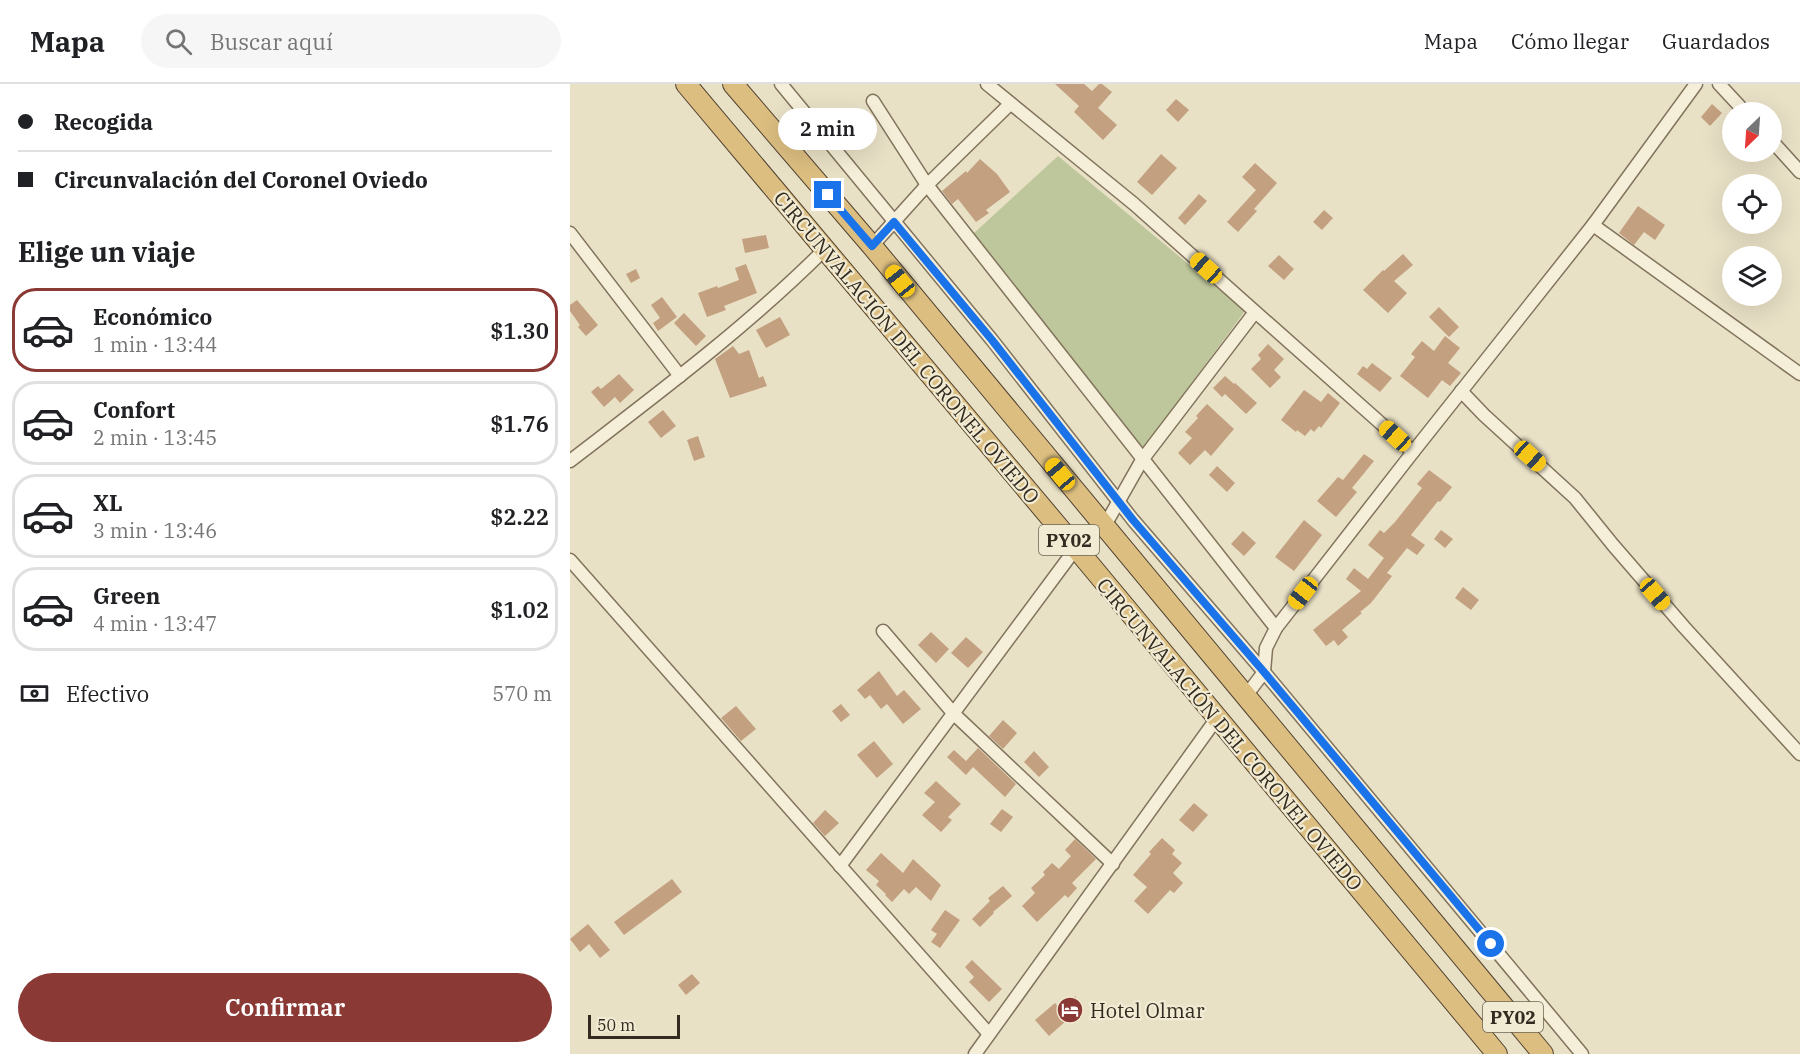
<!DOCTYPE html>
<html lang="es">
<head>
<meta charset="utf-8">
<style>
  :root { --surface:#fff; --page:#f6f6f6; --text:#202124; --muted:#757577; --line:#e0e0e0; --accent:#8b3934 }
  body { margin:0; font-family:"IBM Plex Serif",serif; background:var(--page); color:var(--text); height:100vh; display:flex; flex-direction:column; font-size:22px; white-space:nowrap }
  * { box-sizing:border-box; margin:0 }
  p { font-size:20px; color:var(--muted) }
  .icon { flex:none; width:33px; height:33px; fill:none; stroke:currentColor; stroke-width:2; stroke-linecap:round; stroke-linejoin:round }
  .map { position:relative; flex:1; overflow:hidden }
  .side { display:flex; flex-direction:column; background:var(--surface); width:570px }
  .side>* { flex:none }
  .banner { display:grid; align-content:center; height:132px; padding:0 18px; background:var(--surface) }
  .needle { width:39px; rotate:205deg }
  .tools { position:absolute; left:1152px; top:18px; display:grid; gap:12px }
  .tools a { display:grid; place-items:center; width:60px; height:60px; border-radius:50%; background:var(--surface); box-shadow:0 6px 24px #0002; font-size:30px }
  .scale { position:absolute; left:18px; bottom:15px; width:92px; box-sizing:border-box; padding-left:6px; border:3px solid #342b20; border-top:0; font-size:16px; line-height:21px; white-space:nowrap; color:#342b20; -webkit-text-stroke:4px #f1ebd4; paint-order:stroke }
  .end { position:absolute; width:27px; height:27px; margin:-14px; border:8px solid #1a73e8; background:#fff; box-shadow:0 0 0 3px #fff }
  .from { border-radius:50% }
  .bubble { position:absolute; height:42px; border-radius:21px; background:var(--surface); box-shadow:0 6px 24px #0002; font-size:20px; font-weight:600; line-height:42px; text-align:center }
  .car { position:absolute; width:18px; height:36px; margin:-18px -9px; border-radius:8px; box-shadow:0 0 4px 2px #0007; background:linear-gradient(#f5c518 24%,#345 0 40%,#f5c518 0 76%,#345 0 86%,#f5c518 0) }
  .banner b { display:flex; align-items:center; gap:21px; height:57px; font-size:22px }
  .banner b+b { border-top:2px solid var(--line) }
  .banner i { width:15px; height:15px; background:var(--text) }
  ul { padding:0; list-style:none }
  li { display:flex; align-items:center; gap:18px; height:84px; margin:0 12px 9px; padding:0 6px; border:3px solid var(--line); border-radius:24px }
  li div { flex:1 }
  li b { display:block; font-size:22px }
  li em { font-style:normal; font-weight:600 }
  li.active { border-color:var(--accent) }
  li>.icon { width:54px; height:54px; stroke-width:1.5 }
  h2 { padding:0 18px; font-size:27px; line-height:72px }
  .pay { display:flex; align-items:center; gap:15px; height:66px; padding:0 18px; font-size:22px }
  .pay p { margin-inline-start:auto }
  .cta { display:flex; gap:12px; margin-top:auto; padding:12px 18px }
  .cta a { flex:1; height:69px; border-radius:36px; background:var(--accent); color:#fff; font-size:24px; font-weight:600; line-height:69px; text-align:center }
  header { display:flex; align-items:center; gap:36px; box-sizing:border-box; height:84px; padding:0 30px; background:var(--surface); border-bottom:2px solid var(--line) }
  header strong { font-size:28px }
  nav { display:flex; gap:33px; margin-inline-start:auto; font-size:21px }
  .search { width:420px; height:54px; background:var(--page); display:flex; align-items:center; gap:15px; box-sizing:border-box; padding:0 21px; border-radius:33px; color:var(--muted); font-size:22px }
  main { display:flex; flex:1; min-height:0 }
  .map>svg:first-child { display:block }
</style>
</head>
<body>
<header>
<strong>Mapa</strong>
<div class="search"><svg class="icon" aria-label="search" viewBox="0 0 24 24"><circle cx="10" cy="10" r="6"/><path d="M15 15l6 6"/></svg>Buscar aquí</div>
<nav><a>Mapa</a><a>Cómo llegar</a><a>Guardados</a></nav>
</header>
<main>
<section class="side">
<div class="banner">
<b><i class="from"></i>Recogida</b>
<b><i></i>Circunvalación del Coronel Oviedo</b>
</div>
<h2>Elige un viaje</h2>
<ul>
<li class="active"><svg class="icon" aria-label="car" viewBox="0 0 24 24"><path d="M5 17H2v-5l4-1 3-4h7l3 4 3 1v5h-3M9 17h6M6 11h13"/><circle cx="7" cy="17" r="2"/><circle cx="17" cy="17" r="2"/></svg><div><b>Económico</b><p>1 min · 13:44</p></div><em>$1.30</em></li>
<li><svg class="icon" aria-label="car" viewBox="0 0 24 24"><path d="M5 17H2v-5l4-1 3-4h7l3 4 3 1v5h-3M9 17h6M6 11h13"/><circle cx="7" cy="17" r="2"/><circle cx="17" cy="17" r="2"/></svg><div><b>Confort</b><p>2 min · 13:45</p></div><em>$1.76</em></li>
<li><svg class="icon" aria-label="car" viewBox="0 0 24 24"><path d="M5 17H2v-5l4-1 3-4h7l3 4 3 1v5h-3M9 17h6M6 11h13"/><circle cx="7" cy="17" r="2"/><circle cx="17" cy="17" r="2"/></svg><div><b>XL</b><p>3 min · 13:46</p></div><em>$2.22</em></li>
<li><svg class="icon" aria-label="car" viewBox="0 0 24 24"><path d="M5 17H2v-5l4-1 3-4h7l3 4 3 1v5h-3M9 17h6M6 11h13"/><circle cx="7" cy="17" r="2"/><circle cx="17" cy="17" r="2"/></svg><div><b>Green</b><p>4 min · 13:47</p></div><em>$1.02</em></li>
</ul>
<div class="pay"><svg class="icon" aria-label="cash" viewBox="0 0 24 24"><path d="M3 7h18v10H3z"/><circle cx="12" cy="12" r="2"/></svg>Efectivo<p>570 m</p></div>
<div class="cta"><a>Confirmar</a></div>
</section>
<div class="map">
<svg width="1230" height="970" viewBox="0 0 1230 970">
  <rect width="100%" height="100%" fill="#e9e1c6"/>
  <!-- green -->
  <polygon fill="#bec69b" points="488,72 675,227 572,366 403,150"/>
  <!-- building -->
  <g fill="#c3a07f">
    <polygon points="485,0 514,0 522,7 529,0 532,0 542,8 528,24 547,41 533,56 504,28 509,22"/>
    <polygon points="606,15 619,26 608,38 596,26"/>
    <polygon points="1142,20 1152,29 1140,42 1131,33"/>
    <polygon points="591,70 607,84 582,111 567,98"/>
    <polygon points="410,75 427,90 440,108 416,126 419,129 406,138 388,115 382,120 372,107 396,87 397,89"/>
    <polygon points="685,79 707,99 684,125 687,127 668,148 657,138 686,106 672,93"/>
    <polygon points="629,110 637,117 615,141 608,134"/>
    <polygon points="1068,122 1095,141 1085,156 1074,148 1064,161 1049,149"/>
    <polygon points="754,126 763,134 752,146 743,138"/>
    <polygon points="196,151 199,164 175,169 172,155"/>
    <polygon points="833,170 843,181 824,197 837,209 818,229 793,206 813,186 814,187"/>
    <polygon points="709,171 724,185 714,196 698,182"/>
    <polygon points="176,180 187,209 154,222 156,226 137,233 128,209 147,202 148,204 169,196 165,184"/>
    <polygon points="66,185 70,194 61,199 56,190"/>
    <polygon points="92,213 107,233 88,247 83,239 90,234 81,221"/>
    <polygon points="7,216 28,241 16,252 8,243 10,241 0,227 0,221"/>
    <polygon points="869,223 889,243 879,253 859,233"/>
    <polygon points="114,229 136,252 126,262 104,239"/>
    <polygon points="210,233 220,251 196,264 186,246"/>
    <polygon points="875,252 890,264 878,279 891,289 880,302 872,296 858,314 830,292 845,273 841,270 852,257 864,267"/>
    <polygon points="698,260 714,275 704,286 711,293 700,304 681,285 691,275 688,271"/>
    <polygon points="163,262 169,270 179,266 189,294 193,292 197,302 160,314 145,275"/>
    <polygon points="802,279 822,294 810,308 787,290 793,282 797,285"/>
    <polygon points="49,290 64,306 50,319 45,313 34,323 21,308 28,302 31,305"/>
    <polygon points="655,292 664,300 665,299 687,319 676,330 655,310 652,313 643,304"/>
    <polygon points="734,306 751,318 758,309 770,319 751,344 749,342 744,348 741,345 735,352 727,346 726,348 711,336"/>
    <polygon points="637,320 664,345 641,372 635,366 620,381 608,369 622,354 615,348 628,334 626,332"/>
    <polygon points="93,326 106,342 91,354 78,338"/>
    <polygon points="128,352 135,373 124,377 117,356"/>
    <polygon points="794,370 804,377 782,404 787,408 766,433 747,417 768,393 773,396"/>
    <polygon points="647,382 665,399 657,408 639,391"/>
    <polygon points="859,386 882,403 870,418 868,417 841,451 855,461 847,471 837,464 817,489 822,492 801,519 790,528 792,529 772,546 778,553 768,562 764,556 756,562 743,546 791,507 776,495 784,484 798,495 814,474 798,461 810,446 814,449 825,438 852,404 847,400"/>
    <polygon points="734,436 752,451 724,487 705,473"/>
    <polygon points="871,446 883,455 875,464 864,455"/>
    <polygon points="673,447 686,459 674,472 661,460"/>
    <polygon points="893,503 909,516 901,526 885,514"/>
    <polygon points="361,548 379,565 366,579 348,561"/>
    <polygon points="396,553 413,568 398,584 381,569"/>
    <polygon points="309,587 327,612 334,606 351,625 333,640 317,620 311,625 300,611 295,615 287,606"/>
    <polygon points="271,620 280,631 271,638 262,627"/>
    <polygon points="166,622 186,645 171,657 151,634"/>
    <polygon points="433,636 447,649 433,665 419,652"/>
    <polygon points="304,657 323,680 307,694 287,671"/>
    <polygon points="408,664 446,700 435,713 403,683 396,691 377,673 384,666 396,677"/>
    <polygon points="464,667 479,683 469,693 454,678"/>
    <polygon points="366,697 391,720 378,733 382,736 371,748 352,731 365,718 354,709"/>
    <polygon points="624,719 638,731 623,748 609,736"/>
    <polygon points="432,725 443,733 431,748 420,740"/>
    <polygon points="255,726 269,739 255,752 243,739"/>
    <polygon points="592,754 605,766 602,770 612,779 603,789 613,799 604,809 600,806 578,830 564,817 577,803 563,791 581,770 579,768"/>
    <polygon points="505,755 526,775 502,799 507,804 498,814 495,811 467,838 452,822 465,809 461,804 475,791 473,788 482,779 489,785 501,772 495,766"/>
    <polygon points="311,769 333,789 343,775 371,801 361,817 346,803 339,810 334,805 322,818 315,811 316,810 306,801 309,797 296,786"/>
    <polygon points="102,795 112,808 54,851 44,838"/>
    <polygon points="433,802 442,812 423,828 424,829 410,843 402,835 420,817 418,814"/>
    <polygon points="375,826 390,836 370,864 361,858 367,850 361,846"/>
    <polygon points="18,840 40,866 30,874 19,860 10,868 0,855"/>
    <polygon points="402,876 432,905 419,918 399,898 404,893 395,883"/>
    <polygon points="122,890 130,899 116,911 108,901"/>
    <polygon points="505,912 513,922 479,952 465,936 485,919 490,925"/>
  </g>
  <g fill="none" stroke-linecap="round" stroke-linejoin="round">
    <defs>
      <g id="minor">
        <polyline points="211,0 422,256 563,436 694,588 1012,970"/>
        <polyline points="417,0 564,120 843,368"/>
        <polyline points="1149,0 1175,28"/>
        <polyline points="303,17 357,101 706,544"/>
        <polyline points="1202,57 1230,88"/>
        <polyline points="1023,141 1230,290"/>
        <polyline points="0,149 110,292"/>
        <polyline points="302,162 357,101 440,20"/>
        <polyline points="891,307 914,331 1005,414 1043,461 1114,543 1230,670"/>
        <path d="M0,377c87,-67 177,-134 255,-212"/>
        <polyline points="534,443 572,376 685,228"/>
        <polyline points="0,476 419,950"/>
        <polyline points="313,547 384,630 543,780"/>
        <polyline points="675,613 694,588 696,564 706,544 843,368 1023,141 1126,0"/>
        <polyline points="270,782 506,464"/>
        <polyline points="405,970 647,634"/>
      </g>
      <g id="trunk">
        <polyline points="116,0 506,464 927,970"/>
        <polyline points="163,0 302,162 973,970"/>
      </g>
    </defs>
    <!-- minor casing -->
    <use href="#minor" stroke="#82735d" stroke-width="15"/>
    <!-- trunk casing -->
    <use href="#trunk" stroke="#514231" stroke-width="22"/>
    <!-- minor -->
    <use href="#minor" stroke="#f5eed8" stroke-width="12"/>
    <!-- trunk -->
    <use href="#trunk" stroke="#dcbe80" stroke-width="20"/>
  </g>
  <g fill="none" stroke-linecap="round" stroke-linejoin="round">
    <!-- route -->
    <polyline stroke="#1a73e8" stroke-width="8" points="258,111 302,162 324,138 422,256 563,436 694,588 921,860"/>
  </g>
  <!-- icons -->
  <defs>
    <symbol id="hotel-disc" viewBox="-11 -11 22 22"><circle r="9.5" fill="#8b3934" stroke="#f1ebd4"/><path d="M-6-4.5h1.5V1H6V5H4.5V3h-9V5H-6ZM-4 0a1.8 1.8 0 1 1 3.6 0ZM.5 0V-2.5h3Q6-2.5 6 0Z" fill="#fff"/></symbol>
  </defs>
  <g fill-rule="evenodd">
    <use href="#hotel-disc" x="485" y="911" width="30" height="30"/>
  </g>
  <g text-anchor="middle" dominant-baseline="central" stroke-width="4.5" stroke-linejoin="round" paint-order="stroke">
    <!-- shield labels -->
    <g fill="#f1ebd4" stroke="#6d6556" stroke-width="1.5">
      <rect x="469" y="441" width="60" height="30" rx="4.5"/>
      <rect x="913" y="918" width="60" height="30" rx="4.5"/>
    </g>
    <g font-size="18" font-weight="bold" fill="#342b20">
      <text x="499" y="456">PY02</text>
      <text x="943" y="933">PY02</text>
    </g>
    <!-- street labels -->
    <g font-size="20" fill="#342b20" stroke="#f1ebd4">
      <text transform="translate(337 263) rotate(50)">CIRCUNVALACIÓN DEL CORONEL OVIEDO</text>
      <text transform="translate(660 650) rotate(50)">CIRCUNVALACIÓN DEL CORONEL OVIEDO</text>
    </g>
    <!-- poi labels -->
    <g font-size="20" fill="#342b20" stroke="#f1ebd4" text-anchor="start">
      <text x="520" y="926">Hotel Olmar</text>
    </g>
  </g>
</svg>
<div class="tools">
<a><svg class="needle" viewBox="-14 -14 28 28"><path d="M0-13l5 13h-10z" fill="#e53935"/><path d="M0 13l5-13h-10z" fill="#757577"/></svg></a>
<a><svg class="icon" aria-label="locate" viewBox="0 0 24 24"><circle cx="12" cy="12" r="6"/><path d="M12 2v4M12 18v4M2 12h4M18 12h4"/></svg></a>
<a><svg class="icon" aria-label="layers" viewBox="0 0 24 24"><path d="M12 4l9 5-9 5-9-5zM3 14l9 5 9-5"/></svg></a>
</div>
<div class="scale">50 m</div>
<i class="end from" style="left:921px;top:860px"></i>
<i class="end" style="left:258px;top:111px"></i>
<div class="bubble" style="left:208px;top:24px;width:99px">2 min</div>
<i class="car" style="left:636px;top:184px;rotate:312deg"></i>
<i class="car" style="left:330px;top:197px;rotate:321deg"></i>
<i class="car" style="left:825px;top:352px;rotate:312deg"></i>
<i class="car" style="left:960px;top:372px;rotate:132deg"></i>
<i class="car" style="left:490px;top:390px;rotate:320deg"></i>
<i class="car" style="left:733px;top:509px;rotate:218deg"></i>
<i class="car" style="left:1085px;top:510px;rotate:139deg"></i>
</div>
</main>
</body>
</html>
